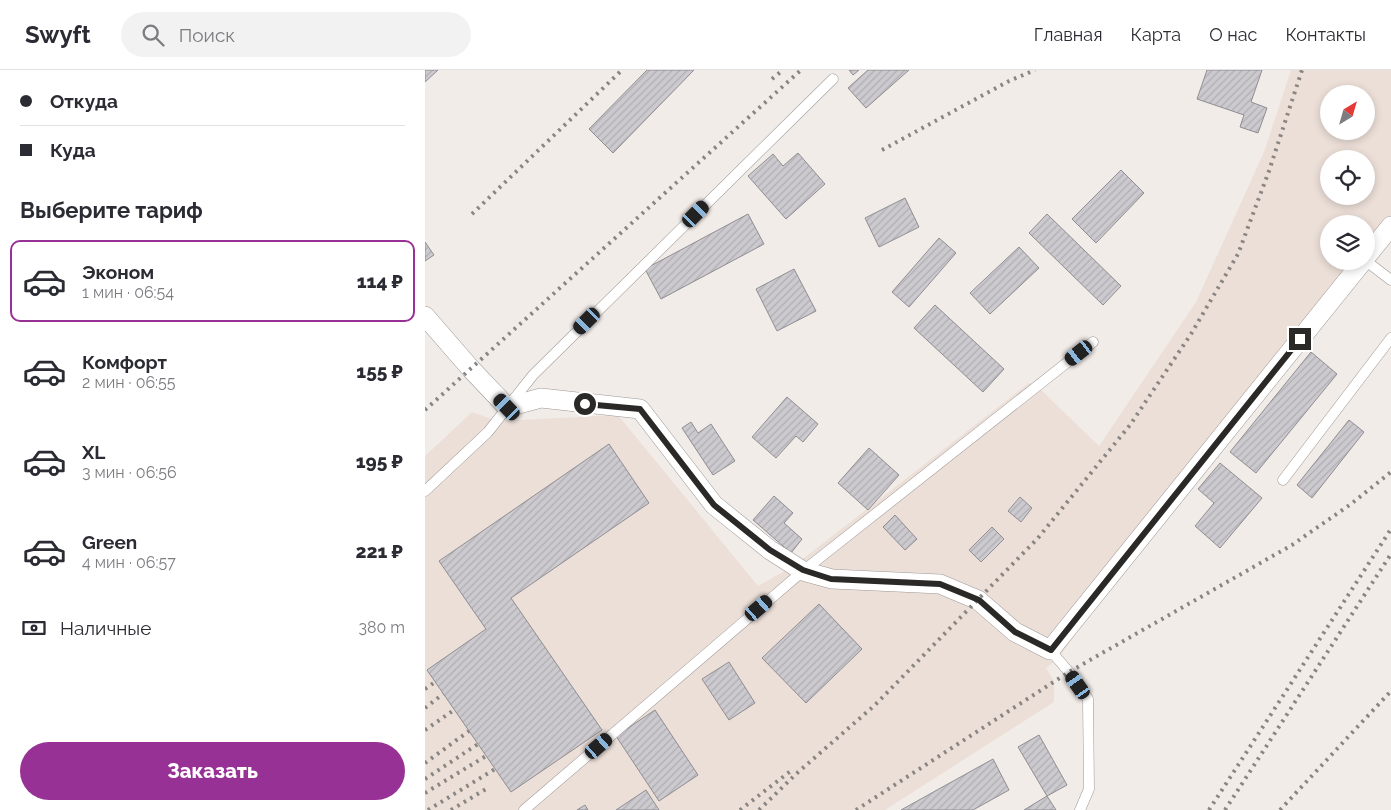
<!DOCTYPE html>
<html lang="ru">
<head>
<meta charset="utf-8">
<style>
  :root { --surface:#fff; --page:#f2f2f3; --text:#2b2b33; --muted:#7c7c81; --line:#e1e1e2; --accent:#983196 }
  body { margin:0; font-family:Raleway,sans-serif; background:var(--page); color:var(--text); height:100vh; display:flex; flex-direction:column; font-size:19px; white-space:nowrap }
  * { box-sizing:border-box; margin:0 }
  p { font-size:16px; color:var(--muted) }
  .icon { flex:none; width:28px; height:28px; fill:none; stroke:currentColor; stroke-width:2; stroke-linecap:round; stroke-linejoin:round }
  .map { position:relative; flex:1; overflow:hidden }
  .side { display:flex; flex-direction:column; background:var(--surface); width:425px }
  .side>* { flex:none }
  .banner { display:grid; align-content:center; height:110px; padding:0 20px; background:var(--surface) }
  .needle { width:32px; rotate:37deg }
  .tools { position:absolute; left:895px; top:15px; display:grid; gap:10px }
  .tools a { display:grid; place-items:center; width:55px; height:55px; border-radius:50%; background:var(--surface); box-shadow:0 2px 8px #0003; font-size:25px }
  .end { position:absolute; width:22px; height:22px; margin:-11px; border:6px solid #2b2928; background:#fff; box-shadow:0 0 0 2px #fff }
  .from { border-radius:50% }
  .car { position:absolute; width:15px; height:30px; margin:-15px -8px; border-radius:6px; box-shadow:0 0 4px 1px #0007; background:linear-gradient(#222 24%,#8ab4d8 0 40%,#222 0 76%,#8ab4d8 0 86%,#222 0) }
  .banner b { display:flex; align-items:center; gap:18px; height:48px; font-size:19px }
  .banner b+b { border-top:1px solid var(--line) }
  .banner i { width:12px; height:12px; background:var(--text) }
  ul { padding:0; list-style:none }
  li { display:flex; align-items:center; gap:15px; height:82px; margin:0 10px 8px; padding:0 10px; border:2px solid transparent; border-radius:10px }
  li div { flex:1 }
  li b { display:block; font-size:19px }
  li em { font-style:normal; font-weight:800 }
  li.on { border-color:var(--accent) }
  li>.icon { width:45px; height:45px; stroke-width:1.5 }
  h2 { padding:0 20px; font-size:22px; line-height:60px }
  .pay { display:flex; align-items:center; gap:12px; height:55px; padding:0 20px; font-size:19px }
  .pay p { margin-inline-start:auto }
  .button { display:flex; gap:10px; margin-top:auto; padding:10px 20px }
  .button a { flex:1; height:58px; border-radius:30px; background:var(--accent); color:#fff; font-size:20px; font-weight:800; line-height:58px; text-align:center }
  header { display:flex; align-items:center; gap:30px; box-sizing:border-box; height:70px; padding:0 25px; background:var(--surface); border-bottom:1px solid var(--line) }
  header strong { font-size:24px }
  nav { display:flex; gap:28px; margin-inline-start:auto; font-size:18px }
  .search { width:350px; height:45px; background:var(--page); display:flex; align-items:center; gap:12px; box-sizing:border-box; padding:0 18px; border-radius:28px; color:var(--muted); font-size:19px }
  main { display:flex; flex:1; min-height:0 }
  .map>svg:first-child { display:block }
</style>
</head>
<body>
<header>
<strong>Swyft</strong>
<div class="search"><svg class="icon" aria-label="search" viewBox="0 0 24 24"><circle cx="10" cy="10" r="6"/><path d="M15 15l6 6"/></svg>Поиск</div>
<nav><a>Главная</a><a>Карта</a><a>О нас</a><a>Контакты</a></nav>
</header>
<main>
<section class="side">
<div class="banner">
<b><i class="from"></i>Откуда</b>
<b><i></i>Куда</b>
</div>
<h2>Выберите тариф</h2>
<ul>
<li class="on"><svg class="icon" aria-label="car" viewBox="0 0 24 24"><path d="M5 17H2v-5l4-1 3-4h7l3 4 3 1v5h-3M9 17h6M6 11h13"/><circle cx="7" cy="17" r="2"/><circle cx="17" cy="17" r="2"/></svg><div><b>Эконом</b><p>1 мин · 06:54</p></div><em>114 ₽</em></li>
<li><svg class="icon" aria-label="car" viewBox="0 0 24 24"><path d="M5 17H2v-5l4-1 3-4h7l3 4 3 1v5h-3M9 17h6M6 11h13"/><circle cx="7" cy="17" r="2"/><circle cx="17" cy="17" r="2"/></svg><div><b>Комфорт</b><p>2 мин · 06:55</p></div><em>155 ₽</em></li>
<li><svg class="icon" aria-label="car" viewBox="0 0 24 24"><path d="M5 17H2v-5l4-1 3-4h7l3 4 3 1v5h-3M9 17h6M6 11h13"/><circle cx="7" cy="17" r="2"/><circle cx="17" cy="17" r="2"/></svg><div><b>XL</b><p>3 мин · 06:56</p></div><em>195 ₽</em></li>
<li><svg class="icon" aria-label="car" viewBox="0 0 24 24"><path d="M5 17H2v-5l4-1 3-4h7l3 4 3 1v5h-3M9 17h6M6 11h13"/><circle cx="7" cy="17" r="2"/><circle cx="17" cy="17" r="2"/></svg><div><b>Green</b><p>4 мин · 06:57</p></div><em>221 ₽</em></li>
</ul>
<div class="pay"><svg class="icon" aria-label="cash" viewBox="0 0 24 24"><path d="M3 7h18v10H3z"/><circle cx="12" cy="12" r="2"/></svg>Наличные<p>380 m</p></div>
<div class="button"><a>Заказать</a></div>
</section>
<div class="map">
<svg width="966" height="740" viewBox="0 0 966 740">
  <defs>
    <pattern id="building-hatch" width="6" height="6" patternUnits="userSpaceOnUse" patternTransform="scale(1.25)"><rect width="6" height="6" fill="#cccacf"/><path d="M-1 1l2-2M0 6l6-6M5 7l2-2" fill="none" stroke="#afaeb2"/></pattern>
  </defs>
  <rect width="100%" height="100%" fill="#f2ece9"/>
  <!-- built -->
  <path fill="#ecdfd8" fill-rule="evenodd" d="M866,0h100v170l-303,377 -30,42 -12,9 8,13v21l-169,108h-460v-354l47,-44 25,9 121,-6 140,171 37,-21 234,-182 8,3 62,60 97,-144 68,-150zM904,24h37v37h-37zM904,89h37v37h-37zM904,154h37v37h-37z"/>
  <!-- building -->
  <g fill="url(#building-hatch)" stroke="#8f8d91">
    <polygon points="0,0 13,0 0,12"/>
    <polygon points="222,0 269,0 188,83 164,59"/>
    <polygon points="424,0 434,0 428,5"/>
    <polygon points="443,0 484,0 441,38 423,18"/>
    <polygon points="782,0 837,0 826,32 842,38 833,63 815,57 819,45 772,29"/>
    <polygon points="373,83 400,114 361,149 323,106 348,84 358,96"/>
    <polygon points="696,100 719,123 671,173 647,149"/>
    <polygon points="480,128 494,157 454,177 440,148"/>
    <polygon points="323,144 339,174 236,229 220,199"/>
    <polygon points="622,144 696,216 678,235 604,163"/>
    <polygon points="514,168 531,183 484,237 467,222"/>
    <polygon points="0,172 9,185 0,191"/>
    <polygon points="594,177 614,198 565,244 545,223"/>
    <polygon points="369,199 391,241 352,261 331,219"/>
    <polygon points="510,235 579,299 558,322 489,258"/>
    <polygon points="886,282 912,304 831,403 805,382"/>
    <polygon points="362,327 393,354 378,372 371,366 351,388 327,367"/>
    <polygon points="924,350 939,362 887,428 872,415"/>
    <polygon points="266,352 273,363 286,354 310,391 288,405 257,358"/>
    <polygon points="184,374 224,433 86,528 177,660 86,722 2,600 61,559 14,491"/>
    <polygon points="444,378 474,405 443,440 413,413"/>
    <polygon points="795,393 837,428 795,478 770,456 789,433 773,419"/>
    <polygon points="349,426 368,443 359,453 377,469 366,483 328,450"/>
    <polygon points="595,427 607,438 596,452 583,441"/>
    <polygon points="470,445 492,469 480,480 458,457"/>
    <polygon points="567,457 579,469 556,492 544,480"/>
    <polygon points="394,534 437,579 381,633 337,588"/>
    <polygon points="304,592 330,633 304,650 277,609"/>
    <polygon points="230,640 273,705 234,731 191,666"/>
    <polygon points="614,665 642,715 622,726 593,677"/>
    <polygon points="568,689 584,720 548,740 476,740"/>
    <polygon points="221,720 234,740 191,740"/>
    <polygon points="622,726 631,740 599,740"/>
    <polygon points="160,735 163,740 152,740"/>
  </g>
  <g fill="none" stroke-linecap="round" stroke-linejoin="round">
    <defs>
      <g id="lane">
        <polyline points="941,191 966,210"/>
        <polyline points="858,410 966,268"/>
        <polyline points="0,421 63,362 108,305 408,9"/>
        <polyline points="625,580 644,602 663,629 664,719 655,740"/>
        <polyline points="99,740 378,501 668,272"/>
      </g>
      <g id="street">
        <polyline points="941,187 966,156"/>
        <polyline points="0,246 46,299 82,337 116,328 215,339 289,435 345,480 378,501 407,509 515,514 553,530 590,562 625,580 938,191"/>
      </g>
    </defs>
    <!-- lane casing -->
    <use href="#lane" stroke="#9d9896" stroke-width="11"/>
    <!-- street casing -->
    <use href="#street" stroke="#9d9896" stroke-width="20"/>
    <!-- lane -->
    <use href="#lane" stroke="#fff" stroke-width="10"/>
    <!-- street -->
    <use href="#street" stroke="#fff" stroke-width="19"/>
    <!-- rail -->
    <g stroke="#898583" stroke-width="4" stroke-dasharray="2.5 5" stroke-linecap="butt">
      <polyline points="347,9 358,0"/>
      <polyline points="457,80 584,11 610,0"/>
      <polyline points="47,144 197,0"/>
      <polyline points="0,340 376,0"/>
      <polyline points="0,619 10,612"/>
      <polyline points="0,638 18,624"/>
      <polyline points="0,660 29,640"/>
      <polyline points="0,693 44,661"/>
      <polyline points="0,709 53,674"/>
      <polyline points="0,723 61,686"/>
      <polyline points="3,740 70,699"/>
      <polyline points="26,740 61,719"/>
      <polyline points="315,740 367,700"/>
      <polyline points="334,740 371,704 450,635 613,468 705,355 766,264 813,184 844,101 877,0"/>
      <polyline points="431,740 644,602 867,475 926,434 966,402"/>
      <polyline points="784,740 966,459"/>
      <polyline points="800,740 966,484"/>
      <polyline points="855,740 966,621"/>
    </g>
  </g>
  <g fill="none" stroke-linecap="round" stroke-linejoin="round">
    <!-- route -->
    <polyline stroke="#2b2928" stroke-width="6" points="160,334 215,339 289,435 345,480 378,500 406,509 515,514 554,530 590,562 626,580 875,269"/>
  </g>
</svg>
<div class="tools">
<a><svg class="needle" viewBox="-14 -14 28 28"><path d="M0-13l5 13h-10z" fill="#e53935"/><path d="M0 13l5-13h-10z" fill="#7c7c81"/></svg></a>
<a><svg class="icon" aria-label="locate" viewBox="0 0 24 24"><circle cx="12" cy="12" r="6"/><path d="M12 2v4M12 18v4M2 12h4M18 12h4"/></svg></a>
<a><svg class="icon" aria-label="layers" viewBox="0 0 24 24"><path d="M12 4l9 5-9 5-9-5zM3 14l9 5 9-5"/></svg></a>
</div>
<i class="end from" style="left:160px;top:334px"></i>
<i class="end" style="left:875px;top:269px"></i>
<i class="car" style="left:271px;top:144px;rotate:45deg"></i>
<i class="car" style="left:162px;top:251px;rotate:225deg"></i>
<i class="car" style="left:654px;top:283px;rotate:232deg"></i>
<i class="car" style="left:82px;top:337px;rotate:316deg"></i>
<i class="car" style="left:334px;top:538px;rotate:49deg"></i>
<i class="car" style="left:653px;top:615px;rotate:325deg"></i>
<i class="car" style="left:174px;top:676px;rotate:49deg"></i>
</div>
</main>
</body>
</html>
